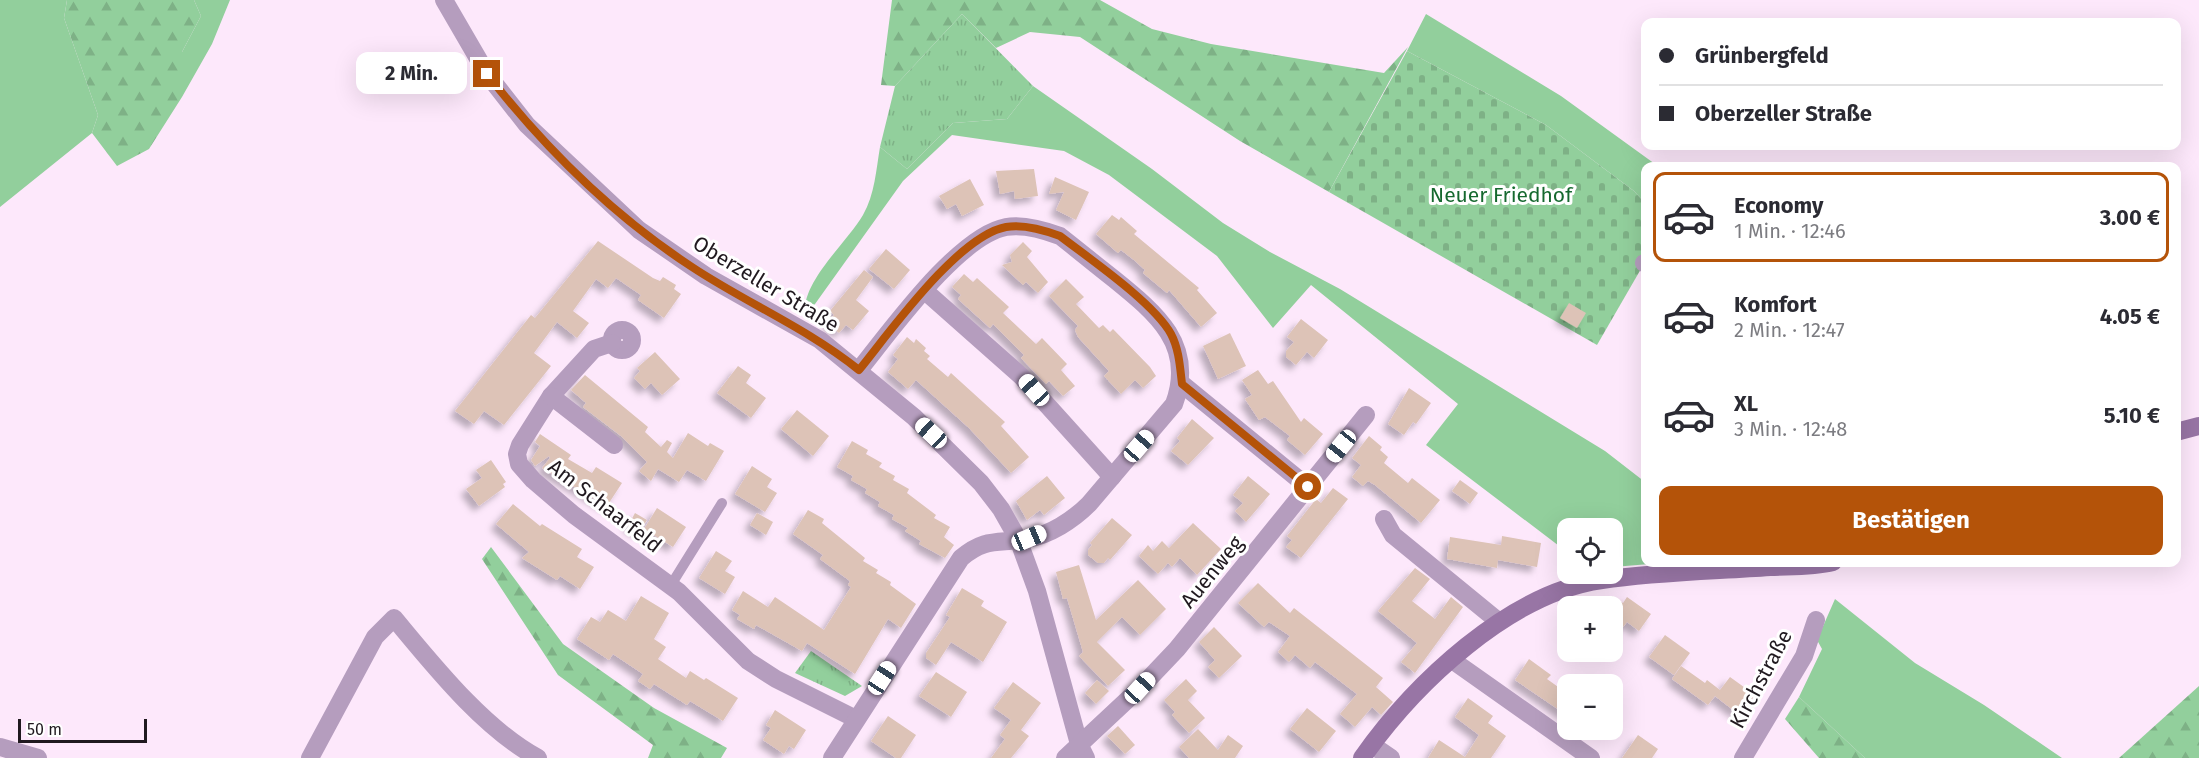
<!DOCTYPE html>
<html lang="de">
<head>
<meta charset="utf-8">
<style>
  :root { --surface:#fff; --page:#f2f2f3; --text:#2b2b33; --muted:#7c7c81; --line:#e1e1e2; --accent:#b45309 }
  body { margin:0; font-family:"Fira Sans",sans-serif; background:var(--page); color:var(--text); height:100vh; display:flex; flex-direction:column; font-size:22px; white-space:nowrap }
  * { box-sizing:border-box; margin:0 }
  p { font-size:20px; color:var(--muted) }
  .icon { flex:none; width:33px; height:33px; fill:none; stroke:currentColor; stroke-width:2; stroke-linecap:round; stroke-linejoin:round }
  .map { position:relative; flex:1; overflow:hidden }
  .sheet { position:absolute; left:1641px; top:162px; width:540px; height:405px; display:flex; flex-direction:column; background:var(--surface); border-radius:12px; box-shadow:0 6px 24px #0002 }
  .sheet>* { flex:none }
  .top-card { position:absolute; left:1641px; top:18px; width:540px; height:132px; border-radius:12px; box-shadow:0 6px 24px #0002; display:grid; align-content:center; height:132px; padding:0 18px; background:var(--surface) }
  .controls { position:absolute; left:1557px; top:518px; display:grid; gap:12px }
  .controls a { display:grid; place-items:center; width:66px; height:66px; border-radius:12px; background:var(--surface); box-shadow:0 6px 24px #0002; font-size:30px }
  .scale { position:absolute; left:18px; bottom:15px; width:129px; box-sizing:border-box; padding-left:6px; border:3px solid #20191f; border-top:0; font-size:16px; line-height:21px; white-space:nowrap; color:#20191f; -webkit-text-stroke:4px #fff; paint-order:stroke }
  .end { position:absolute; width:27px; height:27px; margin:-14px; border:8px solid #b45309; background:#fff; box-shadow:0 0 0 3px #fff }
  .from { border-radius:50% }
  .bubble { position:absolute; height:42px; border-radius:12px; background:var(--surface); box-shadow:0 6px 24px #0002; font-size:20px; font-weight:700; line-height:42px; text-align:center }
  .car { position:absolute; width:18px; height:36px; margin:-18px -9px; border-radius:8px; box-shadow:0 0 4px 2px #0007; background:linear-gradient(#fff 24%,#345 0 40%,#fff 0 76%,#345 0 86%,#fff 0) }
  .top-card b { display:flex; align-items:center; gap:21px; height:57px; font-size:22px }
  .top-card b+b { border-top:2px solid var(--line) }
  .top-card i { width:15px; height:15px; background:var(--text) }
  ul { padding:10px 0 0; list-style:none }
  li { display:flex; align-items:center; gap:18px; height:90px; margin:0 12px 9px; padding:0 6px; border:3px solid transparent; border-radius:12px }
  li div { flex:1 }
  li b { display:block; font-size:22px }
  li em { font-style:normal; font-weight:700 }
  li.active { border-color:var(--accent) }
  li>.icon { width:54px; height:54px; stroke-width:1.5 }
  .primary-button { display:flex; gap:12px; margin-top:auto; padding:12px 18px }
  .primary-button a { flex:1; height:69px; border-radius:12px; background:var(--accent); color:#fff; font-size:24px; font-weight:700; line-height:69px; text-align:center }
  .map>svg:first-child { display:block }
</style>
</head>
<body>
<div class="map">
<svg width="2199" height="758" viewBox="0 0 2199 758">
  <defs>
    <pattern id="forest-firs" width="22" height="20" patternUnits="userSpaceOnUse" patternTransform="scale(1.5)"><rect width="22" height="20" fill="#92cf9c"/><path d="M5 1l3.5 6h-7zM16 11l3.5 6h-7z" fill="#7eb186"/></pattern>
    <pattern id="cemetery-stones" width="16" height="16" patternUnits="userSpaceOnUse" patternTransform="scale(1.5)"><rect width="16" height="16" fill="#92cf9c"/><path d="M2 7V4a2 2 0 0 1 4 0v3zM10 15v-3a2 2 0 0 1 4 0v3z" fill="#7eb186"/></pattern>
    <pattern id="park-tufts" width="24" height="20" patternUnits="userSpaceOnUse" patternTransform="scale(1.5)"><rect width="24" height="20" fill="#92cf9c"/><path d="M3 7l-1-3M5 7V3M7 7l1-3M15 17l-1-3M17 17v-4M19 17l1-3" fill="none" stroke="#7eb186"/></pattern>
    <filter id="shadow"><feDropShadow dx="-5.5" dy="5.5" stdDeviation="3" flood-color="#0004"/></filter>
  </defs>
  <rect width="100%" height="100%" fill="#fde8fb"/>
  <!-- green -->
  <g fill="#92cf9c">
    <polygon points="0,0 67,0 64,18 98,115 92,133 0,207"/>
    <polygon points="194,0 230,0 212,44 182,97 182,52 201,16"/>
    <polygon points="1426,14 1561,96 1655,164 1658,166 1646,166 1645,203 1634,191 1546,125 1407,51"/>
    <path d="M1033,86l119,83 71,54 47,29 70,37 265,162 40,31 1,80 16,1 -49,4 -1,-39h-44l-1,24 -141,-107 32,-41 -147,-119 -38,43 -56,-72 -108,-81 -45,-24 -112,-16 -49,46 -98,137c-6,-35 42,-75 58,-103 12,-21 13,-45 17,-68l27,22 46,-46 54,-4z"/>
    <polygon points="1835,599 1915,663 1984,705 2062,758 1865,758 1799,697 1822,649 1817,640"/>
  </g>
  <!-- forest -->
  <g fill="url(#forest-firs)">
    <polygon points="67,0 194,0 201,16 182,52 182,97 149,149 117,166 92,133 98,115 64,18"/>
    <polygon points="892,0 1100,0 1152,29 1211,44 1384,73 1408,47 1329,192 1240,141 1080,37 1030,32 996,48 962,14 895,86 881,85"/>
    <polygon points="491,547 563,644 654,708 727,748 721,758 648,758 653,745 558,675 482,559"/>
    <polygon points="2199,686 2199,758 2119,758"/>
    <polygon points="1799,697 1865,758 1819,758 1785,719"/>
  </g>
  <!-- cemetery -->
  <polygon fill="url(#cemetery-stones)" points="1407,51 1546,125 1634,191 1645,203 1645,262 1597,345 1329,192"/>
  <!-- park -->
  <g fill="url(#park-tufts)">
    <polygon points="962,14 1033,86 1007,119 953,123 907,169 880,147 895,86"/>
    <polygon points="811,651 862,686 845,696 795,673"/>
  </g>
  <!-- building -->
  <g fill="#ddc3b7" filter="url(#shadow)">
    <polygon points="1034,169 1038,196 1015,199 1014,191 1000,194 996,171"/>
    <polygon points="1055,177 1089,192 1076,220 1056,210 1064,192 1049,194"/>
    <polygon points="970,179 984,205 962,216 956,204 947,209 939,196"/>
    <polygon points="1112,215 1119,220 1121,217 1137,231 1134,234 1199,288 1197,290 1217,313 1201,327 1169,290 1167,293 1143,273 1145,270 1134,260 1121,250 1118,253 1096,234"/>
    <polygon points="598,241 653,278 660,281 663,277 676,285 674,289 681,294 664,318 638,300 641,295 616,278 608,288 596,279 573,311 589,323 577,338 557,322 534,353 551,366 504,425 484,411 474,424 455,411 531,315 535,318"/>
    <polygon points="1023,242 1032,251 1027,257 1048,282 1038,293 1026,282 1023,285 1002,265 1012,262 1010,255"/>
    <polygon points="886,249 910,270 894,289 869,269"/>
    <polygon points="864,270 873,277 856,300 869,311 853,330 846,325 839,333 827,323 834,315 830,311"/>
    <polygon points="964,274 973,282 977,278 1009,307 1003,313 1036,344 1042,338 1067,364 1061,370 1075,386 1063,396 1049,381 1046,384 1021,358 1024,355 993,324 990,328 958,299 961,295 952,287"/>
    <polygon points="1066,279 1084,297 1076,304 1099,328 1103,325 1110,332 1113,329 1150,367 1156,376 1143,388 1135,380 1121,394 1104,376 1109,371 1078,337 1075,330 1078,326 1049,296"/>
    <polygon points="1569,303 1586,313 1577,328 1560,318"/>
    <polygon points="1301,319 1328,340 1314,358 1307,352 1296,365 1286,357 1286,351 1294,342 1287,337"/>
    <polygon points="1230,333 1246,366 1218,379 1203,346"/>
    <polygon points="907,337 914,343 916,339 926,348 924,351 930,356 927,359 948,377 951,373 1005,422 1001,426 1029,457 1011,473 969,428 916,380 908,389 888,372 898,359 893,355"/>
    <polygon points="655,352 680,379 662,395 651,383 645,389 634,378 640,371 637,368"/>
    <polygon points="738,366 751,375 746,383 766,398 751,418 717,393"/>
    <polygon points="1258,370 1268,384 1273,381 1301,422 1304,418 1323,434 1305,455 1287,440 1290,436 1265,417 1259,420 1245,399 1252,395 1242,380"/>
    <polygon points="585,375 648,427 645,432 661,447 667,440 672,443 667,452 673,458 688,433 708,446 710,443 724,451 706,481 687,470 679,482 658,469 651,481 639,471 647,462 621,436 583,407 586,403 571,390"/>
    <polygon points="1409,388 1431,403 1416,424 1413,422 1404,435 1388,424"/>
    <polygon points="797,410 829,436 813,456 781,429"/>
    <polygon points="1192,419 1214,438 1188,465 1171,451 1180,441 1177,438"/>
    <polygon points="540,434 571,455 568,459 592,473 596,467 622,483 607,506 542,468 550,458 549,456 535,466 531,460 540,446 535,442"/>
    <polygon points="1369,436 1382,447 1380,450 1388,457 1384,463 1408,483 1412,478 1440,500 1421,523 1375,485 1368,481 1363,486 1352,477 1361,465 1352,458"/>
    <polygon points="852,441 868,450 866,454 882,463 879,467 895,476 893,480 909,489 907,493 936,515 934,518 950,527 944,537 954,545 945,558 919,544 921,541 905,531 908,528 892,519 894,515 878,506 880,502 865,493 867,489 851,480 853,476 837,467"/>
    <polygon points="491,460 506,482 503,484 505,487 479,506 466,489 482,478 476,470"/>
    <polygon points="752,466 772,479 767,487 777,493 765,512 735,494"/>
    <polygon points="1047,476 1065,498 1044,515 1040,510 1027,520 1016,501"/>
    <polygon points="1248,476 1270,494 1246,522 1235,511 1243,503 1233,495"/>
    <polygon points="1460,480 1478,493 1470,504 1452,491"/>
    <polygon points="1333,488 1348,499 1301,558 1286,547 1292,540 1287,536 1316,499 1321,503"/>
    <polygon points="513,504 540,526 542,524 582,549 577,557 594,567 580,589 560,576 557,580 522,558 529,552 496,524"/>
    <polygon points="657,508 686,527 673,547 644,529"/>
    <polygon points="808,510 824,519 822,523 865,558 863,561 878,570 876,573 891,582 890,585 916,604 901,628 888,619 855,674 807,643 802,651 756,625 754,629 737,619 740,615 732,610 743,591 768,607 775,597 824,630 851,587 848,585 850,581 820,559 823,555 793,534"/>
    <polygon points="635,513 647,520 639,532 628,526"/>
    <polygon points="757,513 773,522 766,535 750,525"/>
    <polygon points="1112,518 1132,535 1110,560 1108,558 1104,563 1098,563 1088,555 1088,550 1092,545 1090,543"/>
    <polygon points="1193,523 1221,549 1197,575 1180,558 1172,567 1168,563 1158,574 1139,556 1148,545 1153,551 1162,541 1169,548"/>
    <polygon points="1502,536 1541,543 1537,567 1498,560 1497,568 1447,559 1450,537 1501,545"/>
    <polygon points="716,551 732,561 725,571 735,577 725,594 699,578"/>
    <polygon points="1079,565 1096,620 1138,580 1166,609 1140,635 1122,617 1097,642 1125,670 1108,686 1079,656 1083,652 1067,598 1063,599 1056,572"/>
    <polygon points="1415,568 1430,579 1412,601 1435,619 1451,597 1463,607 1415,673 1401,662 1417,643 1378,611"/>
    <polygon points="1258,583 1290,613 1294,608 1383,678 1376,687 1393,702 1381,715 1372,707 1355,727 1340,714 1357,694 1315,662 1310,668 1295,655 1289,662 1278,652 1290,636 1269,622 1264,627 1238,603"/>
    <polygon points="962,588 984,601 981,606 1007,622 983,662 951,642 936,665 926,658 926,653 950,617 946,615"/>
    <polygon points="641,596 669,613 654,639 666,647 658,659 686,678 690,671 704,680 706,678 738,698 723,721 690,701 687,705 654,684 650,689 638,681 643,674 613,654 609,660 577,639 591,617 600,622 608,610 626,621"/>
    <polygon points="1612,596 1623,603 1627,597 1651,614 1639,631 1627,622 1612,641"/>
    <polygon points="1214,627 1242,656 1219,678 1208,667 1215,660 1199,642"/>
    <polygon points="1665,635 1690,653 1674,675 1649,657"/>
    <polygon points="1529,659 1551,675 1547,679 1568,694 1568,716 1515,680"/>
    <polygon points="1681,666 1705,683 1707,680 1720,690 1730,677 1755,695 1744,710 1741,707 1737,713 1715,696 1708,705 1672,679"/>
    <polygon points="936,672 967,692 951,717 919,696"/>
    <polygon points="1186,679 1197,691 1188,700 1205,718 1189,733 1172,715 1175,712 1164,700"/>
    <polygon points="1097,680 1109,691 1096,704 1085,693"/>
    <polygon points="1013,682 1041,703 1021,730 1029,736 1011,758 991,758 1005,739 1000,735 1011,720 994,708"/>
    <polygon points="1468,698 1493,716 1488,723 1506,736 1491,758 1428,758 1439,740 1465,757 1479,735 1455,717"/>
    <polygon points="1307,708 1336,731 1319,752 1290,729"/>
    <polygon points="775,710 806,730 794,749 789,746 784,754 763,740 771,728 766,725"/>
    <polygon points="888,716 916,735 901,758 896,758 871,741"/>
    <polygon points="1118,726 1135,745 1125,754 1107,736"/>
    <polygon points="1198,729 1218,750 1228,735 1243,746 1235,758 1189,758 1179,747"/>
    <polygon points="1638,735 1658,749 1652,758 1622,758"/>
  </g>
  <g fill="none" stroke-linecap="round" stroke-linejoin="round">
    <!-- lane -->
    <polyline stroke="#b59dbe" stroke-width="10" points="671,585 722,503"/>
    <!-- street -->
    <g stroke="#b59dbe" stroke-width="18">
      <polyline points="444,0 487,74 527,125 639,230 706,276 820,340 914,417 981,483 1001,509 1018,539 1037,591 1079,744 1086,758"/>
      <polyline points="1644,263 1646,264"/>
      <polyline points="925,291 1021,376 1112,477"/>
      <circle cx="622" cy="340" r="10"/>
      <polyline points="612,343 594,349 551,396 520,445 517,454 519,464 533,480 574,515 679,592 748,661 776,679 856,719"/>
      <polyline points="1182,384 1308,487"/>
      <polyline points="551,396 614,445"/>
      <polyline points="1384,519 1393,535 1498,621"/>
      <polyline points="1452,660 1591,758"/>
      <polyline points="1372,745 1391,758"/>
      <polyline points="0,747 38,758"/>
      <path d="M310,758l65,-121 19,-19c40,48 89,110 144,140"/>
      <path d="M832,758l129,-200c25,-21 37,-14 66,-19 23,-4 46,-19 62,-35l85,-100c22,-59 -18,-91 -60,-125 -18,-14 -36,-29 -54,-43 -16,-6 -37,-12 -54,-9 -48,9 -116,105 -147,143"/>
      <polyline points="1065,758 1140,688 1177,649 1366,415"/>
      <polyline points="1743,758 1804,656 1816,620"/>
    </g>
    <!-- secondary -->
    <g stroke="#9875a5" stroke-width="18">
      <polyline points="2176,432 2199,426"/>
      <path d="M1362,758c52,-74 147,-165 240,-178 55,-8 112,-9 168,-13 21,-1 43,0 63,-5"/>
    </g>
  </g>
  <g fill="none" stroke-linecap="round" stroke-linejoin="round">
    <!-- route -->
    <path stroke="#b45309" stroke-width="8" d="M487,74c57,73 127,142 205,193 56,37 113,60 167,103 31,-38 99,-134 147,-143 17,-3 38,3 54,9 30,23 94,67 111,98 8,15 9,33 11,50l126,103"/>
  </g>
  <g text-anchor="middle" dominant-baseline="central" stroke-width="6" stroke-linejoin="round" paint-order="stroke">
    <!-- park labels -->
    <g font-size="21" fill="#16692f" stroke="#fff">
      <text x="1501" y="195">Neuer Friedhof</text>
    </g>
    <!-- street labels -->
    <g font-size="21" fill="#20191f" stroke="#fff">
      <text transform="translate(766 284) rotate(31)">Oberzeller Straße</text>
      <text transform="translate(605 506) rotate(38)">Am Schaarfeld</text>
      <text transform="translate(1212 572) rotate(-51)">Auenweg</text>
      <text transform="translate(1761 679) rotate(-62)">Kirchstraße</text>
    </g>
  </g>
</svg>
<div class="controls">
<a><svg class="icon" aria-label="locate" viewBox="0 0 24 24"><circle cx="12" cy="12" r="6"/><path d="M12 2v4M12 18v4M2 12h4M18 12h4"/></svg></a>
<a>+</a>
<a>−</a>
</div>
<div class="scale">50 m</div>
<i class="end from" style="left:1308px;top:487px"></i>
<i class="end" style="left:487px;top:74px"></i>
<div class="bubble" style="left:356px;top:52px;width:111px">2 Min.</div>
<i class="car" style="left:1034px;top:390px;rotate:318deg"></i>
<i class="car" style="left:931px;top:433px;rotate:313deg"></i>
<i class="car" style="left:1139px;top:446px;rotate:41deg"></i>
<i class="car" style="left:1341px;top:446px;rotate:219deg"></i>
<i class="car" style="left:1029px;top:538px;rotate:67deg"></i>
<i class="car" style="left:882px;top:678px;rotate:33deg"></i>
<i class="car" style="left:1140px;top:688px;rotate:43deg"></i>
<div class="top-card">
<b><i class="from"></i>Grünbergfeld</b>
<b><i></i>Oberzeller Straße</b>
</div>
<section class="sheet">
<ul>
<li class="active"><svg class="icon" aria-label="car" viewBox="0 0 24 24"><path d="M5 17H2v-5l4-1 3-4h7l3 4 3 1v5h-3M9 17h6M6 11h13"/><circle cx="7" cy="17" r="2"/><circle cx="17" cy="17" r="2"/></svg><div><b>Economy</b><p>1 Min. · 12:46</p></div><em>3.00 €</em></li>
<li><svg class="icon" aria-label="car" viewBox="0 0 24 24"><path d="M5 17H2v-5l4-1 3-4h7l3 4 3 1v5h-3M9 17h6M6 11h13"/><circle cx="7" cy="17" r="2"/><circle cx="17" cy="17" r="2"/></svg><div><b>Komfort</b><p>2 Min. · 12:47</p></div><em>4.05 €</em></li>
<li><svg class="icon" aria-label="car" viewBox="0 0 24 24"><path d="M5 17H2v-5l4-1 3-4h7l3 4 3 1v5h-3M9 17h6M6 11h13"/><circle cx="7" cy="17" r="2"/><circle cx="17" cy="17" r="2"/></svg><div><b>XL</b><p>3 Min. · 12:48</p></div><em>5.10 €</em></li>
</ul>
<div class="primary-button"><a>Bestätigen</a></div>
</section>
</div>
</body>
</html>
